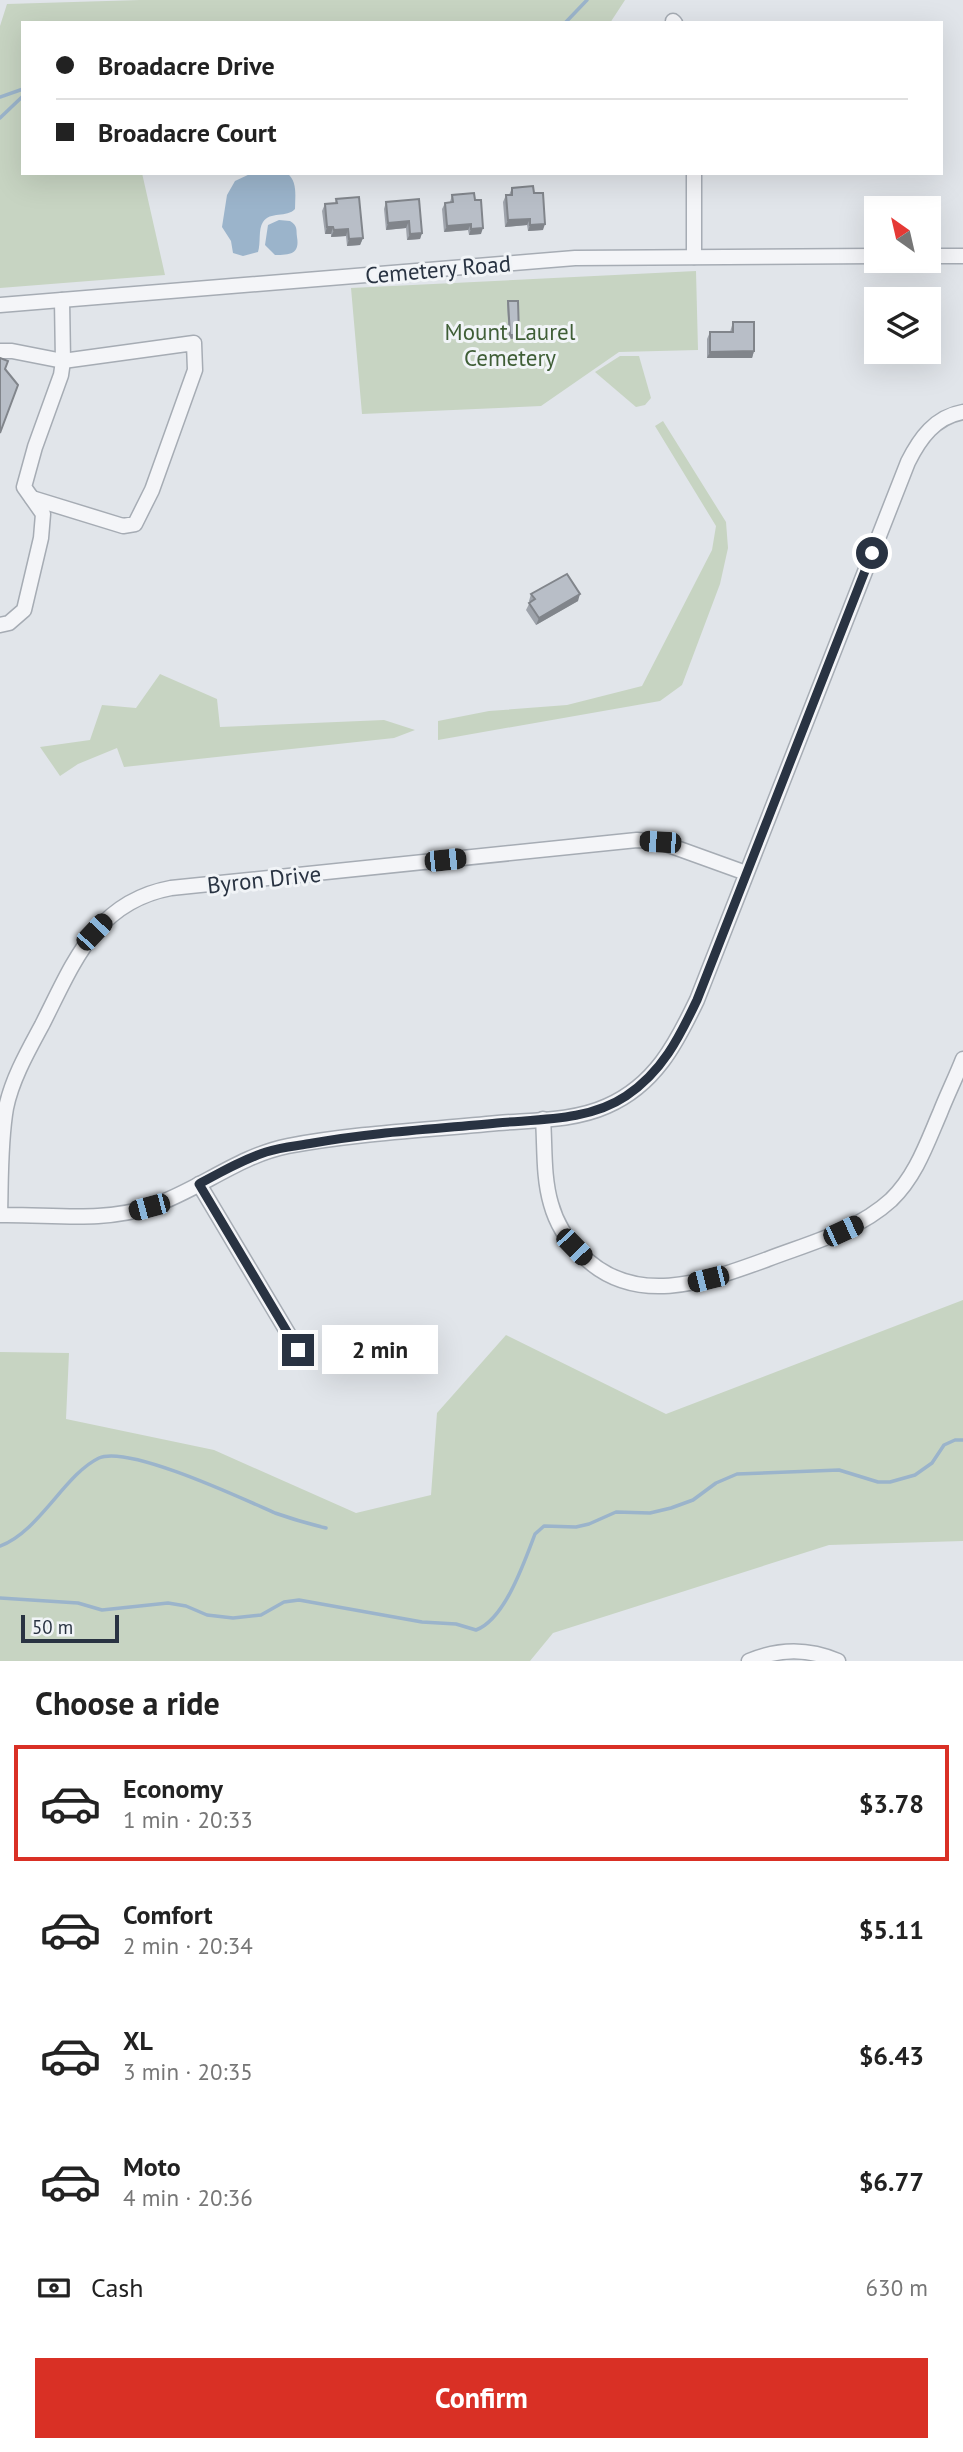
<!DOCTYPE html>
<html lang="en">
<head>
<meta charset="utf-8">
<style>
  :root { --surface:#fff; --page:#f2f2f2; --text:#222; --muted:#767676; --line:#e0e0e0; --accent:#d93025 }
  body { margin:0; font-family:"PT Sans",sans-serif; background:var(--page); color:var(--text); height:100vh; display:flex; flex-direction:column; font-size:26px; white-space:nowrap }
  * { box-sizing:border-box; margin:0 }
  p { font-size:23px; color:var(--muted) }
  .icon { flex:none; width:38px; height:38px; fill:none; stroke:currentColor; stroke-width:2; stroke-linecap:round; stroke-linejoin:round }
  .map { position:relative; height:1661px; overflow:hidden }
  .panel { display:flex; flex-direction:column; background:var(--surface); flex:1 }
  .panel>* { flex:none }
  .guide { position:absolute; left:21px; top:21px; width:922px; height:154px; border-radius:0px; box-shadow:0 7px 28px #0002; display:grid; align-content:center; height:154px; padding:0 35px; background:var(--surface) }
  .needle { width:46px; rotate:326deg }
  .tools { position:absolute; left:864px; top:196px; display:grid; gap:14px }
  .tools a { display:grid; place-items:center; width:77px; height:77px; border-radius:0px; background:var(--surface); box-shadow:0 7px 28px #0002; font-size:35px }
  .scale { position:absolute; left:21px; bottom:18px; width:98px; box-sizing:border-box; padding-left:7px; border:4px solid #293342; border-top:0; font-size:19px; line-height:24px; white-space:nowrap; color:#293342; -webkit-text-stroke:5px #f1f4f7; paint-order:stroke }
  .end { position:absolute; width:32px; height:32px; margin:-16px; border:9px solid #293342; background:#fff; box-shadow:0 0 0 4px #fff }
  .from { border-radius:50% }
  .bubble { position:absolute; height:49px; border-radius:0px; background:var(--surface); box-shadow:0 7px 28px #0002; font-size:23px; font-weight:800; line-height:49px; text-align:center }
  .car { position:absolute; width:21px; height:42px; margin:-21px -10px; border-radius:9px; box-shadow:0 0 5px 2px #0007; background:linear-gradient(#222 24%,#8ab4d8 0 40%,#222 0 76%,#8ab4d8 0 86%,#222 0) }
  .guide b { display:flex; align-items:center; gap:24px; height:66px; font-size:26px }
  .guide b+b { border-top:2px solid var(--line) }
  .guide i { width:18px; height:18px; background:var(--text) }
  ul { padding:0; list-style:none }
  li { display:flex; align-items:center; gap:21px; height:116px; margin:0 14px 10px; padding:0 21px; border:4px solid transparent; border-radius:0px }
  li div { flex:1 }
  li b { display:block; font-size:26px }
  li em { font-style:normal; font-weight:800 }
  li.current { border-color:var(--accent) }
  li>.icon { width:63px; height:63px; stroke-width:1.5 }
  h2 { padding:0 35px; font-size:32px; line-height:84px }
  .pay { display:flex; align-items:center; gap:18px; height:77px; padding:0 35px; font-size:26px }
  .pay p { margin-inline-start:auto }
  .button { display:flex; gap:14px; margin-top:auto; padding:14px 35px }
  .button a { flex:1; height:80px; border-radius:0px; background:var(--accent); color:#fff; font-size:28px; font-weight:800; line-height:80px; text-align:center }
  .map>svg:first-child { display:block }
</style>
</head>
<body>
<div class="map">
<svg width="963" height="1661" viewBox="0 0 963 1661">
  <rect width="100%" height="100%" fill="#e1e5ea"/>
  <!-- green -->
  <g fill="#c7d4c2">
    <polygon points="140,0 625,0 610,23 23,23 23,173 142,173 165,275 0,288 0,26 7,4"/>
    <polygon points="696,271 698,350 619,352 541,406 362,414 351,288"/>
    <polygon points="620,356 639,356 651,398 645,405 636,407 595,372"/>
    <polygon points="663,421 726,522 728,548 720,584 682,685 660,701 438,740 438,721 489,711 567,705 642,686 712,550 716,526 655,426"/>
    <polygon points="160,674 217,699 220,727 384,720 415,730 394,738 124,767 117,748 78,764 60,776 40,747 90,740 102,705 136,708"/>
    <polygon points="963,1300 963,1541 829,1545 553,1633 530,1661 0,1661 0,1352 69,1353 66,1419 214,1450 356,1513 431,1495 437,1413 506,1335 666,1414"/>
  </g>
  <!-- water -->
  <g fill="#9bb4cb">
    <path d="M252,173h35c11,9 8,23 8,36 -8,9 -25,2 -32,13 -5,7 -2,21 -5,30l-15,4 -10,-3 -2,-12 -9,-14 5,-32 8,-14z"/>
    <path d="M279,220l11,1c8,5 6,8 7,16 3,17 -7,18 -22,18l-10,-10 3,-20z"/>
  </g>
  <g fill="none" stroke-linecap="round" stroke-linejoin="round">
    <!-- stream -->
    <g stroke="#9bb4cb" stroke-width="3.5">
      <polyline points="565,23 587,0"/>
      <polyline points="0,97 23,89"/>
      <polyline points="0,118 23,96"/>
      <path d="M0,1546c39,-14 65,-72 99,-88 30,-13 144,41 176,55 17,6 34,11 51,15"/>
      <path d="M0,1598l78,5 24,7 66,-7 18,3 21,9 26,3 28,-3 23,-13 15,-2 123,22 34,2 20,6c29,-11 48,-67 59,-96l9,-8 32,1 13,-3 27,-12 34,1 21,-5 22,-8 23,-17 21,-9 102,-4 39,12h12l25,-7 17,-12 12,-18 11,-5h8"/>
    </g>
    <defs>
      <g id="minor">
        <polyline points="673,21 675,23"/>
        <polyline points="694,173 694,257"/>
        <polyline points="929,256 963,256"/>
        <polyline points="0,305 575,258 877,256"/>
        <polyline points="0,351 12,351 63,361 194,343 195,370 152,490 135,524 123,526 32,498"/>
        <polyline points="0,625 9,623 24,610 41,538 43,514 24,487 35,447 61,375 63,361 62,300"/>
        <path d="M746,873l-86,-31 -23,-2 -466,48c-76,14 -98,76 -129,137 -14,26 -30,54 -36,83 -6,34 -5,73 -6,107 50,-1 104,8 152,-9 47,-16 86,-50 136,-60 69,-13 140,-16 210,-23 36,-3 76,-2 109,-17 48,-21 69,-62 90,-106l211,-538c12,-24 27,-45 55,-50"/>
        <path d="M543,1119c2,28 0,58 8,85 5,18 15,35 29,49 53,56 125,29 188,6 42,-16 89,-28 123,-59 25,-24 36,-57 49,-87 7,-18 16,-36 23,-54"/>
        <polyline points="199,1184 298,1350"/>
        <path d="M749,1661c31,-13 59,-13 89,0"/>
      </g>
    </defs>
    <!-- minor casing -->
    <use href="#minor" stroke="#a6acb4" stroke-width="17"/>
    <!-- minor -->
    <use href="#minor" stroke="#f4f5f8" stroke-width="14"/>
  </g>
  <!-- wall -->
  <g fill="#9ea3ab">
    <polygon points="512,188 534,193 543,230 528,231 527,225 505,227 503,202 506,195 509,195"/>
    <polygon points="452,195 481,234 469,235 468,230 444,232 442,209 445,203 450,202"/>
    <polygon points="336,199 363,238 360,245 347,246 346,236 331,237 331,234 325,234 322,211 325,204 335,203"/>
    <polygon points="386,202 422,233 420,239 407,240 406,228 386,230 384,209"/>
    <polygon points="508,301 519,335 518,338 509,339 507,304"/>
    <polygon points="733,322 754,351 752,358 707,358 707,339 710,332 730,332"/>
    <polygon points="531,594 578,601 536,625 526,610 530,602 529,601"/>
  </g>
  <!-- shaded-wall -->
  <g fill="#81858b">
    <polygon points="530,219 527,225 505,227 508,220"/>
    <polygon points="409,221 406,228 386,230 388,223"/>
    <polygon points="471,224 468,230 444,232 447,226"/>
    <polygon points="545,224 543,230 528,231 530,225"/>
    <polygon points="327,227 333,227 331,234 325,234"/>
    <polygon points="483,228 481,234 469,235 471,229"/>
    <polygon points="348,229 346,236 331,237 334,230"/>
    <polygon points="422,233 420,239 407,240 410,234"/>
    <polygon points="363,238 360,245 347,246 349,239"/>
    <polygon points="510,335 519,335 518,338 509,339"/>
    <polygon points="754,351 752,358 707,358 710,352"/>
    <polygon points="580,594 578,601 536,625 539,618"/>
  </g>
  <!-- building -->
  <g fill="#b8bec7" stroke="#81858b" stroke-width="2">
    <polygon points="533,186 534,193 543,193 545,224 530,225 530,219 508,220 506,195 512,195 512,188"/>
    <polygon points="474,193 475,200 481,200 483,228 471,229 471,224 447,226 445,203 453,202 452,195"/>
    <polygon points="359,197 363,238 349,239 348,229 334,230 333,227 327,227 325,204 337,203 336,199"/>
    <polygon points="419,199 422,233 410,234 409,221 388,223 386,202"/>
    <polygon points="508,301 518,301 519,335 510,335"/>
    <polygon points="733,322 754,322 754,351 710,352 710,332 733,332"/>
    <polygon points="0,358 8,361 5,369 18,385 0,433"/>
    <polygon points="567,574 580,594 539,618 529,603 535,599 531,594"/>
  </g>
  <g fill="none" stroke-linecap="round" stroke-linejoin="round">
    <!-- route -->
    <path stroke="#293342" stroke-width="9" d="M298,1350l-99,-166c22,-12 43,-24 67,-32 16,-5 31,-6 47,-9 61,-11 123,-14 184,-20 42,-4 92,-2 129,-27 36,-24 53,-58 71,-96l175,-447"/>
  </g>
  <g text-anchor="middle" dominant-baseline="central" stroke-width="6" stroke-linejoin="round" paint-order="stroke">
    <!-- street labels -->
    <g font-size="23" fill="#293342" stroke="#f1f4f7">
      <text transform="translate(438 269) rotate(-5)">Cemetery Road</text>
      <text transform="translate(264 879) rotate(-6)">Byron Drive</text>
    </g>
    <!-- park labels -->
    <g font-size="23" fill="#3f5e36" stroke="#f1f4f7">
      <text x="510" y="331">Mount Laurel<tspan x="510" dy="26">Cemetery</tspan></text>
    </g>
  </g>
</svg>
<div class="tools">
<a><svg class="needle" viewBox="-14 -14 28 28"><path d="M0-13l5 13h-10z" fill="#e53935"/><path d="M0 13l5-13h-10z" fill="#767676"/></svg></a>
<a><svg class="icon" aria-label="layers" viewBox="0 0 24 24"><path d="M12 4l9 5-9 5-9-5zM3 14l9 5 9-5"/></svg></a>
</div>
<div class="scale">50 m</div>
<i class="end from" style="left:872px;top:553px"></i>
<i class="end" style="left:298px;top:1350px"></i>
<div class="bubble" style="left:322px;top:1325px;width:116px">2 min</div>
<i class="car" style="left:660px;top:842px;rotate:274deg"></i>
<i class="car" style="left:445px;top:860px;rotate:84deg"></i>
<i class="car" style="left:94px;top:932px;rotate:43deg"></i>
<i class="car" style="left:149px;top:1207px;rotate:255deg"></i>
<i class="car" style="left:843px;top:1231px;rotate:65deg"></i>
<i class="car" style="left:574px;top:1247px;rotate:136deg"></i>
<i class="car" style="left:708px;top:1279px;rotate:256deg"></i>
<div class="guide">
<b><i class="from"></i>Broadacre Drive</b>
<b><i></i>Broadacre Court</b>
</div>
</div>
<section class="panel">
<h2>Choose a ride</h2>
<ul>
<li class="current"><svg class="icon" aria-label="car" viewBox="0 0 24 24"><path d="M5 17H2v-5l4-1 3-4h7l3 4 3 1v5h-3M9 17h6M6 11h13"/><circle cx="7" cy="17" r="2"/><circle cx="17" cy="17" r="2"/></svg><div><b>Economy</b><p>1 min · 20:33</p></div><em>$3.78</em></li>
<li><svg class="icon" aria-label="car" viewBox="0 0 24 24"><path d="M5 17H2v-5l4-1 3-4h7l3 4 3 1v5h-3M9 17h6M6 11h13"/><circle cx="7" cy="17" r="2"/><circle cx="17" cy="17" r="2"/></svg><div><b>Comfort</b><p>2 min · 20:34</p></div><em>$5.11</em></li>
<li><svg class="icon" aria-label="car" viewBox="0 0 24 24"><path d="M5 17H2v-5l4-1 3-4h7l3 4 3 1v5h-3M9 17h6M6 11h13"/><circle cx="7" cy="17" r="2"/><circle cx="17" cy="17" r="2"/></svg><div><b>XL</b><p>3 min · 20:35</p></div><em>$6.43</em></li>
<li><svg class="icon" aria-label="car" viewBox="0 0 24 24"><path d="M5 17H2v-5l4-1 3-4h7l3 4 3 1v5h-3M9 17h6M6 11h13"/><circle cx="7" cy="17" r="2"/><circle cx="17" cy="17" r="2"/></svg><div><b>Moto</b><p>4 min · 20:36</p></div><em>$6.77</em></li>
</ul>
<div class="pay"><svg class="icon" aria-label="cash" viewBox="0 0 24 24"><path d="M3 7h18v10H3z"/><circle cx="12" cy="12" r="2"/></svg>Cash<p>630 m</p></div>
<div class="button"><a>Confirm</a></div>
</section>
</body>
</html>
